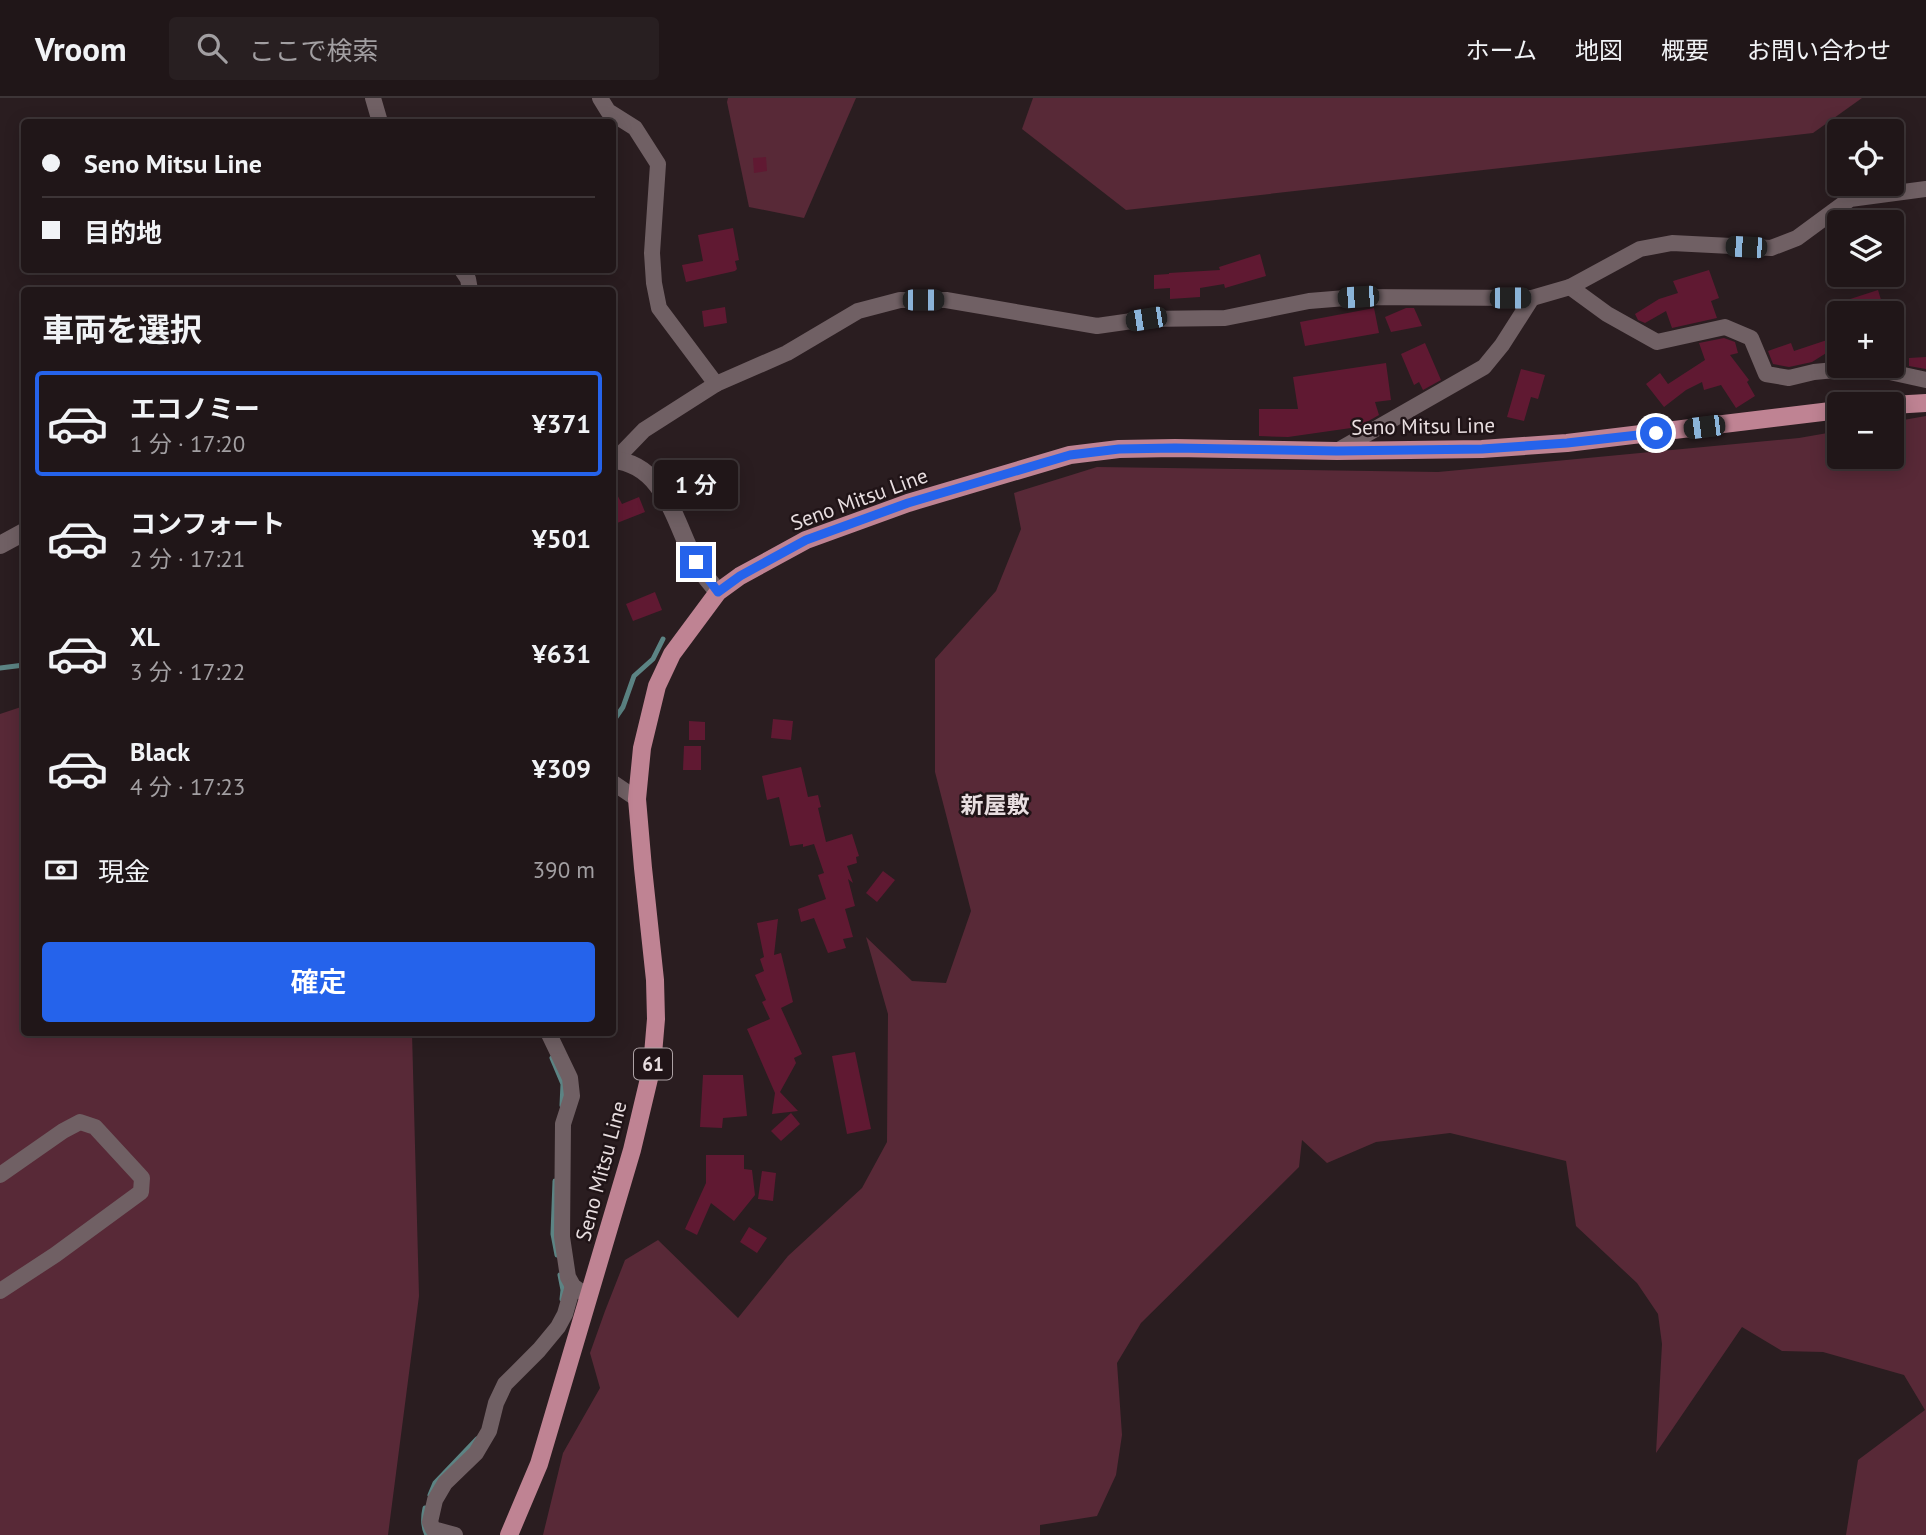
<!DOCTYPE html>
<html lang="ja">
<head>
<meta charset="utf-8">
<style>
  :root { --surface:#201618; --page:#281f21; --text:#f1f3f6; --muted:#a29fa2; --line:#3d3537; --accent:#2563eb }
  body { margin:0; font-family:"PT Sans","Noto Sans JP",sans-serif; background:var(--page); color:var(--text); height:100vh; display:flex; flex-direction:column; font-size:26px; white-space:nowrap }
  * { box-sizing:border-box; margin:0 }
  p { font-size:23px; color:var(--muted) }
  .icon { flex:none; width:38px; height:38px; fill:none; stroke:currentColor; stroke-width:2; stroke-linecap:round; stroke-linejoin:round }
  .map { position:relative; flex:1; overflow:hidden }
  .details { position:absolute; left:21px; top:189px; width:595px; height:749px; display:flex; flex-direction:column; background:var(--surface); border-radius:7px; box-shadow:0 4px 18px #0003,0 0 0 2px var(--line) }
  .details>* { flex:none }
  .banner { position:absolute; left:21px; top:21px; width:595px; height:154px; border-radius:7px; box-shadow:0 4px 18px #0003,0 0 0 2px var(--line); display:grid; align-content:center; height:154px; padding:0 21px; background:var(--surface) }
  .tools { position:absolute; left:1827px; top:21px; display:grid; gap:14px }
  .tools a { display:grid; place-items:center; width:77px; height:77px; border-radius:7px; background:var(--surface); box-shadow:0 4px 18px #0003,0 0 0 2px var(--line); font-size:35px }
  .end { position:absolute; width:32px; height:32px; margin:-16px; border:9px solid #2563eb; background:#fff; box-shadow:0 0 0 4px #fff }
  .from { border-radius:50% }
  .bubble { position:absolute; height:49px; border-radius:7px; background:var(--surface); box-shadow:0 4px 18px #0003,0 0 0 2px var(--line); font-size:23px; font-weight:600; line-height:49px; text-align:center }
  .car { position:absolute; width:21px; height:42px; margin:-21px -10px; border-radius:9px; box-shadow:0 0 5px 2px #0007; background:linear-gradient(#222 24%,#8ab4d8 0 40%,#222 0 76%,#8ab4d8 0 86%,#222 0) }
  .banner b { display:flex; align-items:center; gap:24px; height:66px; font-size:26px }
  .banner b+b { border-top:2px solid var(--line) }
  .banner i { width:18px; height:18px; background:var(--text) }
  ul { padding:0; list-style:none }
  li { display:flex; align-items:center; gap:21px; height:105px; margin:0 14px 10px; padding:0 7px; border:4px solid transparent; border-radius:7px }
  li div { flex:1 }
  li b { display:block; font-size:26px }
  li em { font-style:normal; font-weight:600 }
  li.active { border-color:var(--accent) }
  li>.icon { width:63px; height:63px; stroke-width:1.5 }
  h2 { padding:0 21px; font-size:32px; line-height:84px }
  .pay { display:flex; align-items:center; gap:18px; height:77px; padding:0 21px; font-size:26px }
  .pay p { margin-inline-start:auto }
  .cta { display:flex; gap:14px; margin-top:auto; padding:14px 21px }
  .cta a { flex:1; height:80px; border-radius:7px; background:var(--accent); color:#fff; font-size:28px; font-weight:600; line-height:80px; text-align:center }
  header { display:flex; align-items:center; gap:42px; box-sizing:border-box; height:98px; padding:0 35px; background:var(--surface); border-bottom:2px solid var(--line) }
  header strong { font-size:33px }
  nav { display:flex; gap:38px; margin-inline-start:auto; font-size:24px }
  .search { width:490px; height:63px; background:var(--page); display:flex; align-items:center; gap:18px; box-sizing:border-box; padding:0 24px; border-radius:7px; color:var(--muted); font-size:26px }
  .map>svg:first-child { display:block }
</style>
</head>
<body>
<header>
<strong>Vroom</strong>
<div class="search"><svg class="icon" aria-label="search" viewBox="0 0 24 24"><circle cx="10" cy="10" r="6"/><path d="M15 15l6 6"/></svg>ここで検索</div>
<nav><a>ホーム</a><a>地図</a><a>概要</a><a>お問い合わせ</a></nav>
</header>
<div class="map">
<svg width="1926" height="1437" viewBox="0 0 1926 1437">
  <rect width="100%" height="100%" fill="#2a1d20"/>
  <!-- green -->
  <g fill="#582937">
    <polygon points="728,0 856,0 804,120 749,109 727,4"/>
    <polygon points="1033,0 1862,0 1813,35 1126,112 1022,31"/>
    <polygon points="1926,318 1926,1437 1846,1437 1858,1362 1925,1312 1904,1277 1823,1254 1782,1253 1742,1229 1656,1355 1662,1246 1658,1216 1637,1185 1576,1128 1566,1063 1450,1035 1376,1044 1327,1065 1302,1042 1299,1069 1141,1225 1117,1265 1122,1337 1116,1377 1097,1418 1040,1427 1040,1437 543,1437 563,1355 600,1290 590,1255 605,1213 625,1162 658,1142 738,1220 788,1158 862,1090 887,1044 888,916 866,839 912,883 946,885 971,813 935,674 935,561 996,493 1021,431 1014,395 1097,369 1438,374 1799,340 1839,333 1839,359 1892,359 1892,324"/>
    <polygon points="24,608 24,934 412,935 419,1198 388,1437 0,1437 0,616"/>
  </g>
  <g fill="none" stroke-linecap="round" stroke-linejoin="round">
    <!-- stream -->
    <g stroke="#5c8484" stroke-width="5">
      <polyline points="0,570 24,567"/>
      <polyline points="612,625 623,609 634,578 653,561 663,541"/>
      <polyline points="552,960 563,986 562,1007"/>
      <polyline points="555,1083 553,1136 557,1157"/>
      <polyline points="560,1177 563,1192 562,1201"/>
      <polyline points="430,1397 435,1385 477,1341"/>
      <path d="M425,1410c-2,9 -2,19 2,27"/>
    </g>
  </g>
  <!-- building -->
  <g fill="#601932">
    <polygon points="766,59 767,73 754,75 753,60"/>
    <polygon points="733,130 739,162 735,163 737,171 735,173 686,184 682,167 703,163 698,137"/>
    <polygon points="1260,156 1266,178 1225,190 1224,186 1200,190 1200,199 1170,201 1170,190 1154,191 1154,177 1169,176 1169,175 1220,172 1219,169"/>
    <polygon points="1709,172 1719,200 1711,203 1717,220 1672,230 1666,213 1645,225 1638,222 1635,216 1659,201 1678,195 1673,183"/>
    <polygon points="1878,192 1885,215 1843,215 1841,204"/>
    <polygon points="725,209 727,225 704,229 702,213"/>
    <polygon points="1374,210 1379,235 1305,248 1300,224"/>
    <polygon points="1406,210 1414,210 1422,228 1391,234 1385,219"/>
    <polygon points="1839,238 1839,247 1812,264 1789,269 1773,266 1768,253 1791,245 1794,253"/>
    <polygon points="1724,240 1735,244 1738,255 1730,257 1749,282 1747,284 1755,298 1736,310 1721,287 1704,292 1702,284 1686,292 1664,309 1646,286 1660,275 1668,286 1705,262 1699,245"/>
    <polygon points="1425,245 1441,282 1423,292 1419,284 1414,287 1401,256"/>
    <polygon points="1926,259 1926,271 1909,268 1909,260"/>
    <polygon points="1386,265 1391,302 1375,304 1379,317 1358,329 1288,339 1259,338 1259,311 1298,311 1293,279"/>
    <polygon points="1521,271 1545,277 1538,301 1531,299 1524,323 1507,319"/>
    <polygon points="612,387 622,406 639,399 645,414 612,427"/>
    <polygon points="655,494 662,512 633,523 626,506"/>
    <polygon points="773,621 793,623 791,642 771,640"/>
    <polygon points="689,623 705,624 705,642 689,642"/>
    <polygon points="684,648 701,648 701,672 683,672"/>
    <polygon points="801,669 808,699 818,697 821,709 818,710 826,744 852,736 859,758 856,759 857,765 847,768 853,785 848,781 855,808 845,811 853,839 843,841 846,850 828,855 814,820 801,824 798,811 826,801 818,777 824,775 814,746 803,749 803,746 790,748 779,699 767,702 762,678"/>
    <polygon points="883,773 895,782 877,804 866,795"/>
    <polygon points="778,821 774,857 781,855 793,904 781,910 802,956 794,960 796,965 780,994 798,1013 772,1016 775,995 747,931 770,921 762,904 766,902 755,877 764,873 760,861 764,859 757,825"/>
    <polygon points="855,954 871,1031 847,1036 832,958"/>
    <polygon points="703,977 743,977 747,1018 723,1020 722,1030 700,1029"/>
    <polygon points="791,1015 800,1026 781,1043 771,1033"/>
    <polygon points="706,1057 744,1057 744,1071 752,1072 755,1097 734,1123 711,1105 697,1137 685,1131 706,1085"/>
    <polygon points="762,1073 776,1075 773,1103 758,1101"/>
    <polygon points="749,1129 767,1140 757,1155 740,1144"/>
  </g>
  <g fill="none" stroke-linecap="round" stroke-linejoin="round">
    <!-- street -->
    <g stroke="#706064" stroke-width="16">
      <polyline points="373,0 380,24"/>
      <polyline points="600,0 608,13 635,30 658,66 652,155 654,185 659,210 716,286"/>
      <polyline points="462,172 468,181 470,192"/>
      <polyline points="1570,189 1607,216 1657,244 1725,229 1751,240 1766,276 1789,280 1814,274 1867,269 1926,282"/>
      <polyline points="1337,353 1484,269 1502,247 1532,200"/>
      <polyline points="615,362 644,332 716,286 787,255 858,213 900,202 946,202 1097,228 1146,221 1225,220 1309,203 1358,199 1532,200 1570,189 1640,151 1672,145 1771,150 1797,140 1850,101 1926,91"/>
      <polyline points="612,684 637,701"/>
      <polyline points="548,934 570,980 572,998 563,1026 562,1139 568,1179 573,1188 580,1193"/>
      <polyline points="0,1077 63,1033 80,1024 95,1029 142,1080 141,1094 55,1157 0,1193"/>
      <polyline points="455,1437 433,1431 430,1424 435,1402 445,1385 476,1355 489,1333 496,1305 505,1286 539,1252 558,1229 565,1216 573,1188"/>
    </g>
    <!-- secondary -->
    <g stroke="#706064" stroke-width="18">
      <path d="M612,362c52,3 63,63 83,101 6,11 15,21 23,31"/>
      <polyline points="0,447 24,434"/>
    </g>
    <!-- primary -->
    <g stroke="#bf8393" stroke-width="18">
      <polyline points="1892,307 1926,305"/>
      <polyline points="509,1437 539,1366 632,1052 652,968 656,921 655,882 643,770 637,701 642,650 657,588 672,556 718,494 740,478 806,442 908,405 1070,357 1119,351 1175,350 1337,353 1482,351 1567,345 1839,312"/>
    </g>
  </g>
  <g fill="none" stroke-linecap="round" stroke-linejoin="round">
    <!-- route -->
    <polyline stroke="#2563eb" stroke-width="9" points="696,464 718,494 740,478 806,442 908,405 1070,357 1119,351 1175,350 1337,353 1482,351 1567,345 1656,335"/>
  </g>
  <g text-anchor="middle" dominant-baseline="central" stroke-width="5" stroke-linejoin="round" paint-order="stroke">
    <!-- shield labels -->
    <rect fill="#201417" stroke="#aca1a4" stroke-width="2" x="634" y="950.5" width="38" height="31" rx="5"/>
    <g font-size="19" font-weight="bold" fill="#e8dee0">
      <text x="653" y="966">61</text>
    </g>
    <!-- street labels -->
    <g font-size="21" fill="#e8dee0" stroke="#201417">
      <text transform="translate(1423 328) rotate(-1)">Seno Mitsu Line</text>
      <text transform="translate(859 401) rotate(-20)">Seno Mitsu Line</text>
      <text transform="translate(601 1073) rotate(-75)">Seno Mitsu Line</text>
    </g>
    <!-- neighbourhood labels -->
    <g font-size="23" font-weight="bold" fill="#e8dee0" stroke="#201417">
      <text x="995" y="706">新屋敷</text>
    </g>
  </g>
</svg>
<div class="tools">
<a><svg class="icon" aria-label="locate" viewBox="0 0 24 24"><circle cx="12" cy="12" r="6"/><path d="M12 2v4M12 18v4M2 12h4M18 12h4"/></svg></a>
<a><svg class="icon" aria-label="layers" viewBox="0 0 24 24"><path d="M12 4l9 5-9 5-9-5zM3 14l9 5 9-5"/></svg></a>
<a>+</a>
<a>−</a>
</div>
<i class="end from" style="left:1656px;top:335px"></i>
<i class="end" style="left:696px;top:464px"></i>
<div class="bubble" style="left:654px;top:362px;width:84px">1 分</div>
<i class="car" style="left:1746px;top:149px;rotate:273deg"></i>
<i class="car" style="left:1358px;top:199px;rotate:266deg"></i>
<i class="car" style="left:1510px;top:200px;rotate:90deg"></i>
<i class="car" style="left:923px;top:202px;rotate:90deg"></i>
<i class="car" style="left:1146px;top:221px;rotate:261deg"></i>
<i class="car" style="left:1704px;top:329px;rotate:263deg"></i>
<div class="banner">
<b><i class="from"></i>Seno Mitsu Line</b>
<b><i></i>目的地</b>
</div>
<section class="details">
<h2>車両を選択</h2>
<ul>
<li class="active"><svg class="icon" aria-label="car" viewBox="0 0 24 24"><path d="M5 17H2v-5l4-1 3-4h7l3 4 3 1v5h-3M9 17h6M6 11h13"/><circle cx="7" cy="17" r="2"/><circle cx="17" cy="17" r="2"/></svg><div><b>エコノミー</b><p>1 分 · 17:20</p></div><em>¥371</em></li>
<li><svg class="icon" aria-label="car" viewBox="0 0 24 24"><path d="M5 17H2v-5l4-1 3-4h7l3 4 3 1v5h-3M9 17h6M6 11h13"/><circle cx="7" cy="17" r="2"/><circle cx="17" cy="17" r="2"/></svg><div><b>コンフォート</b><p>2 分 · 17:21</p></div><em>¥501</em></li>
<li><svg class="icon" aria-label="car" viewBox="0 0 24 24"><path d="M5 17H2v-5l4-1 3-4h7l3 4 3 1v5h-3M9 17h6M6 11h13"/><circle cx="7" cy="17" r="2"/><circle cx="17" cy="17" r="2"/></svg><div><b>XL</b><p>3 分 · 17:22</p></div><em>¥631</em></li>
<li><svg class="icon" aria-label="car" viewBox="0 0 24 24"><path d="M5 17H2v-5l4-1 3-4h7l3 4 3 1v5h-3M9 17h6M6 11h13"/><circle cx="7" cy="17" r="2"/><circle cx="17" cy="17" r="2"/></svg><div><b>Black</b><p>4 分 · 17:23</p></div><em>¥309</em></li>
</ul>
<div class="pay"><svg class="icon" aria-label="cash" viewBox="0 0 24 24"><path d="M3 7h18v10H3z"/><circle cx="12" cy="12" r="2"/></svg>現金<p>390 m</p></div>
<div class="cta"><a>確定</a></div>
</section>
</div>
</body>
</html>
